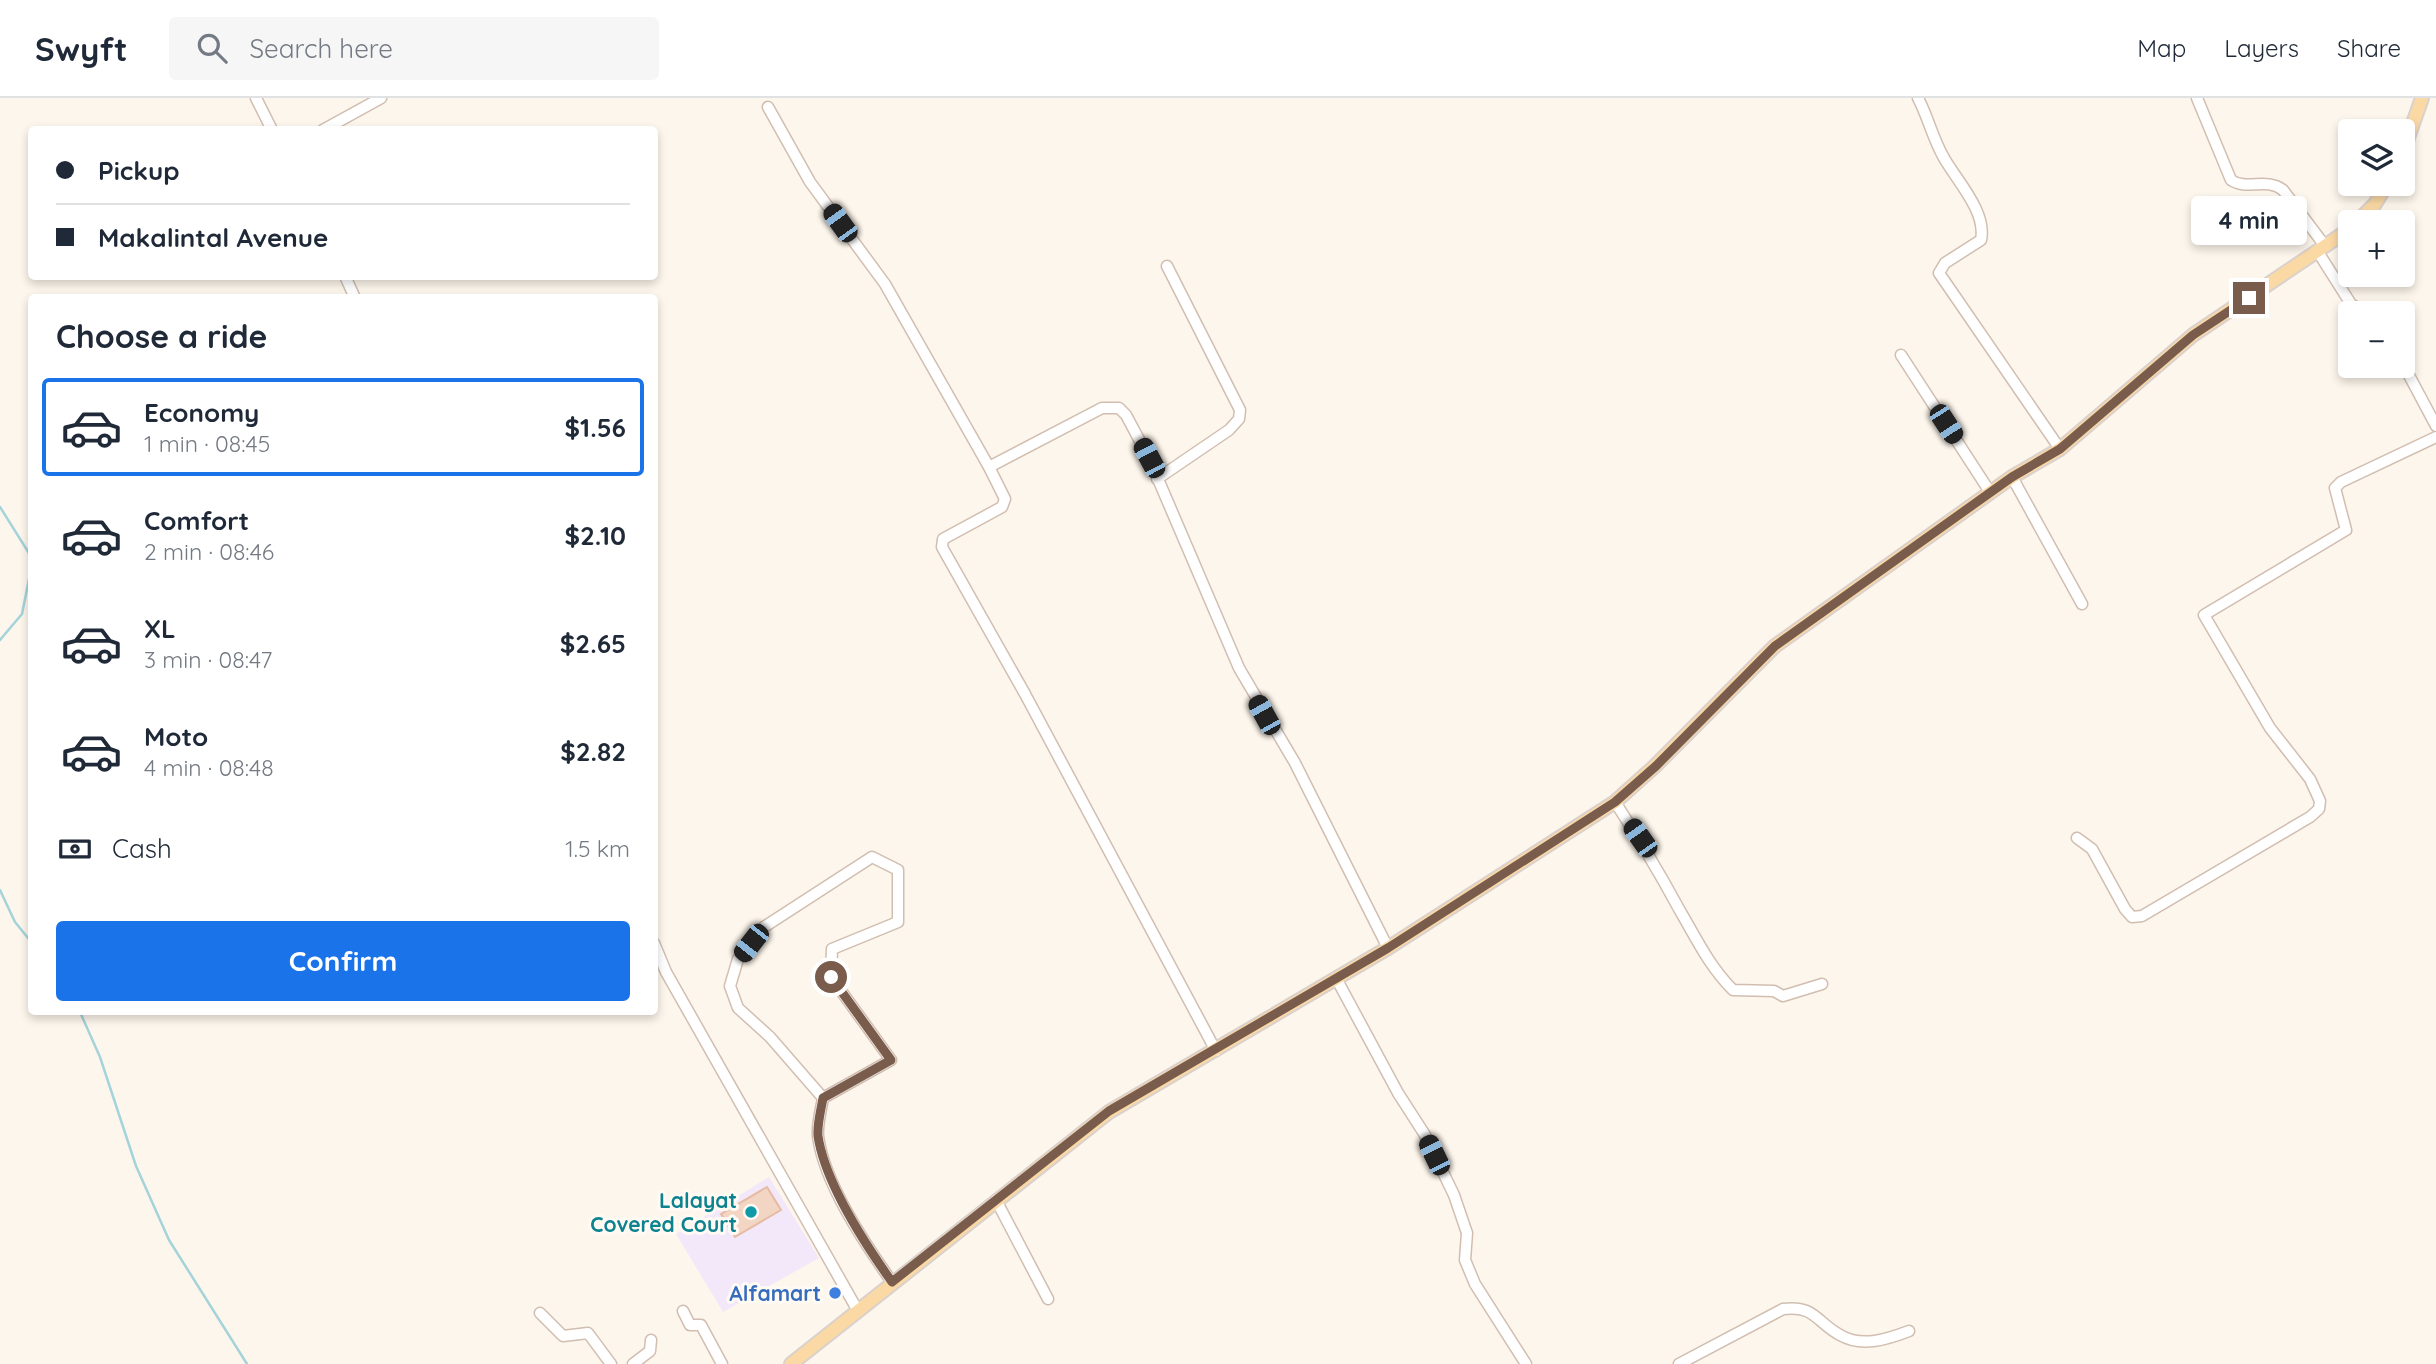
<!DOCTYPE html>
<html lang="en">
<head>
<meta charset="utf-8">
<style>
  :root { --surface:#fff; --page:#f6f6f7; --text:#1f2937; --muted:#747a83; --line:#e0e1e3; --accent:#1a73e8 }
  body { margin:0; font-family:Quicksand,sans-serif; background:var(--page); color:var(--text); height:100vh; display:flex; flex-direction:column; font-size:26px; white-space:nowrap }
  * { box-sizing:border-box; margin:0 }
  p { font-size:23px; color:var(--muted) }
  .icon { flex:none; width:38px; height:38px; fill:none; stroke:currentColor; stroke-width:2; stroke-linecap:round; stroke-linejoin:round }
  .map { position:relative; flex:1; overflow:hidden }
  .sheet { position:absolute; left:28px; top:196px; width:630px; height:721px; display:flex; flex-direction:column; background:var(--surface); border-radius:7px; box-shadow:0 4px 10px #0003 }
  .sheet>* { flex:none }
  .guide { position:absolute; left:28px; top:28px; width:630px; height:154px; border-radius:7px; box-shadow:0 4px 10px #0003; display:grid; align-content:center; height:154px; padding:0 28px; background:var(--surface) }
  .controls { position:absolute; left:2338px; top:21px; display:grid; gap:14px }
  .controls a { display:grid; place-items:center; width:77px; height:77px; border-radius:7px; background:var(--surface); box-shadow:0 4px 10px #0003; font-size:35px }
  .end { position:absolute; width:32px; height:32px; margin:-16px; border:9px solid #7a5c4d; background:#fff; box-shadow:0 0 0 4px #fff }
  .from { border-radius:50% }
  .bubble { position:absolute; height:49px; border-radius:7px; background:var(--surface); box-shadow:0 4px 10px #0003; font-size:23px; font-weight:800; line-height:49px; text-align:center }
  .car { position:absolute; width:21px; height:42px; margin:-21px -10px; border-radius:9px; box-shadow:0 0 5px 2px #0007; background:linear-gradient(#222 24%,#8ab4d8 0 40%,#222 0 76%,#8ab4d8 0 86%,#222 0) }
  .guide b { display:flex; align-items:center; gap:24px; height:66px; font-size:26px }
  .guide b+b { border-top:2px solid var(--line) }
  .guide i { width:18px; height:18px; background:var(--text) }
  ul { padding:0; list-style:none }
  li { display:flex; align-items:center; gap:21px; height:98px; margin:0 14px 10px; padding:0 14px; border:4px solid transparent; border-radius:7px }
  li div { flex:1 }
  li b { display:block; font-size:26px }
  li em { font-style:normal; font-weight:800 }
  li.current { border-color:var(--accent) }
  li>.icon { width:63px; height:63px; stroke-width:1.5 }
  h2 { padding:0 28px; font-size:32px; line-height:84px }
  .pay { display:flex; align-items:center; gap:18px; height:77px; padding:0 28px; font-size:26px }
  .pay p { margin-inline-start:auto }
  .primary-button { display:flex; gap:14px; margin-top:auto; padding:14px 28px }
  .primary-button a { flex:1; height:80px; border-radius:7px; background:var(--accent); color:#fff; font-size:28px; font-weight:800; line-height:80px; text-align:center }
  header { display:flex; align-items:center; gap:42px; box-sizing:border-box; height:98px; padding:0 35px; background:var(--surface); border-bottom:2px solid var(--line) }
  header strong { font-size:33px }
  nav { display:flex; gap:38px; margin-inline-start:auto; font-size:24px }
  .search { width:490px; height:63px; background:var(--page); display:flex; align-items:center; gap:18px; box-sizing:border-box; padding:0 24px; border-radius:7px; color:var(--muted); font-size:26px }
  .map>svg:first-child { display:block }
</style>
</head>
<body>
<header>
<strong>Swyft</strong>
<div class="search"><svg class="icon" aria-label="search" viewBox="0 0 24 24"><circle cx="10" cy="10" r="6"/><path d="M15 15l6 6"/></svg>Search here</div>
<nav><a>Map</a><a>Layers</a><a>Share</a></nav>
</header>
<div class="map">
<svg width="2436" height="1266" viewBox="0 0 2436 1266">
  <rect width="100%" height="100%" fill="#fdf6ec"/>
  <!-- education -->
  <polygon fill="#f3e8fa" points="769,1079 819,1160 723,1214 676,1136"/>
  <g fill="none" stroke-linecap="round" stroke-linejoin="round">
    <!-- stream -->
    <g stroke="#a5d3da" stroke-width="2.5">
      <polyline points="0,409 32,460"/>
      <polyline points="0,542 22,516 32,466"/>
      <polyline points="0,792 15,824 32,845"/>
      <polyline points="80,914 100,959 136,1068 169,1142 247,1266"/>
    </g>
  </g>
  <!-- building -->
  <polygon fill="#f3d5c3" stroke="#e6bba3" stroke-width="2" points="767,1089 781,1112 735,1139 721,1116"/>
  <g fill="none" stroke-linecap="round" stroke-linejoin="round">
    <defs>
      <g id="minor">
        <polyline points="256,0 272,32"/>
        <path d="M1918,0c10,19 15,41 26,60 13,23 43,54 37,82l-36,23 -6,10 121,176"/>
        <path d="M2197,0l34,82c16,11 35,-3 52,10l42,56"/>
        <polyline points="768,9 810,84 885,186 989,369 1005,401 1002,409 943,441 942,449 1025,596 1216,953"/>
        <polyline points="323,32 381,0"/>
        <polyline points="2318,154 2351,206 2366,215"/>
        <polyline points="345,178 355,200"/>
        <polyline points="1901,257 1990,394"/>
        <polyline points="2403,266 2436,328"/>
        <polyline points="989,369 1102,310 1119,310 1126,317 1149,360 1239,570 1295,665 1388,850"/>
        <polyline points="2012,379 2082,506"/>
        <polyline points="1157,381 1229,332 1239,321 1240,312 1167,168"/>
        <path d="M1615,704c23,35 44,70 64,107 17,29 30,57 54,81l41,1 9,5 39,-12"/>
        <polyline points="2077,740 2092,751 2125,811 2132,819 2142,818 2310,719 2319,711 2320,703 2310,681 2270,630 2204,517 2346,432 2335,390 2341,384 2436,339"/>
        <polyline points="654,845 666,874 858,1213"/>
        <polyline points="1336,880 1398,995 1425,1037 1454,1097 1467,1135 1465,1162 1475,1186 1526,1266"/>
        <path d="M823,1000l68,-38 -60,-83 1,-28 66,-27v-52l-26,-13 -108,70 -26,32 -8,27 8,22 32,29 53,61c-2,12 -6,26 -5,38 6,47 47,108 74,146"/>
        <polyline points="996,1102 1048,1201"/>
        <polyline points="683,1213 690,1227 701,1227 722,1266"/>
        <polyline points="540,1215 563,1238 588,1235 611,1266"/>
        <polyline points="633,1266 650,1253 651,1242"/>
        <path d="M1679,1266l104,-55c32,-4 33,13 57,26 22,13 48,4 69,-4"/>
      </g>
      <g id="major">
        <polyline points="2403,54 2422,0"/>
        <polyline points="2357,124 2375,106 2387,86"/>
        <polyline points="791,1266 1109,1014 1388,850 1615,704 1655,668 1775,548 2012,379 2060,351 2193,237 2350,131"/>
      </g>
    </defs>
    <!-- minor casing -->
    <use href="#minor" stroke="#d1beb0" stroke-width="13"/>
    <!-- major casing -->
    <use href="#major" stroke="#dad1cd" stroke-width="16"/>
    <!-- minor -->
    <use href="#minor" stroke="#fff" stroke-width="10"/>
    <!-- major -->
    <use href="#major" stroke="#fbd9a5" stroke-width="12"/>
  </g>
  <g fill="none" stroke-linecap="round" stroke-linejoin="round">
    <!-- route -->
    <path stroke="#7a5c4d" stroke-width="9" d="M831,879l60,83 -68,38c-2,12 -6,26 -5,38 7,47 47,108 74,146l217,-171 279,-163 227,-146 41,-36 119,-120 237,-169 48,-28 133,-114 56,-37"/>
  </g>
  <!-- markers -->
  <circle fill="#0f9aa8" stroke="#fffaf3" stroke-width="2.5" cx="751" cy="1114" r="7"/>
  <circle fill="#3f7fe0" stroke="#fffaf3" stroke-width="2.5" cx="835" cy="1195" r="7"/>
  <g text-anchor="middle" dominant-baseline="central" stroke-width="6" stroke-linejoin="round" paint-order="stroke">
    <!-- culture labels -->
    <g font-size="21" font-weight="bold" fill="#0d838f" stroke="#fffaf3" text-anchor="end">
      <text x="737" y="1102">Lalayat<tspan x="737" dy="24">Covered Court</tspan></text>
    </g>
    <!-- shop labels -->
    <g font-size="21" font-weight="bold" fill="#366cbe" stroke="#fffaf3" text-anchor="end">
      <text x="821" y="1195">Alfamart</text>
    </g>
  </g>
</svg>
<div class="controls">
<a><svg class="icon" aria-label="layers" viewBox="0 0 24 24"><path d="M12 4l9 5-9 5-9-5zM3 14l9 5 9-5"/></svg></a>
<a>+</a>
<a>−</a>
</div>
<i class="end from" style="left:831px;top:879px"></i>
<i class="end" style="left:2249px;top:200px"></i>
<div class="bubble" style="left:2191px;top:98px;width:116px">4 min</div>
<i class="car" style="left:840px;top:125px;rotate:324deg"></i>
<i class="car" style="left:1946px;top:326px;rotate:147deg"></i>
<i class="car" style="left:1149px;top:360px;rotate:332deg"></i>
<i class="car" style="left:1264px;top:617px;rotate:331deg"></i>
<i class="car" style="left:1640px;top:740px;rotate:325deg"></i>
<i class="car" style="left:751px;top:845px;rotate:218deg"></i>
<i class="car" style="left:1434px;top:1057px;rotate:334deg"></i>
<div class="guide">
<b><i class="from"></i>Pickup</b>
<b><i></i>Makalintal Avenue</b>
</div>
<section class="sheet">
<h2>Choose a ride</h2>
<ul>
<li class="current"><svg class="icon" aria-label="car" viewBox="0 0 24 24"><path d="M5 17H2v-5l4-1 3-4h7l3 4 3 1v5h-3M9 17h6M6 11h13"/><circle cx="7" cy="17" r="2"/><circle cx="17" cy="17" r="2"/></svg><div><b>Economy</b><p>1 min · 08:45</p></div><em>$1.56</em></li>
<li><svg class="icon" aria-label="car" viewBox="0 0 24 24"><path d="M5 17H2v-5l4-1 3-4h7l3 4 3 1v5h-3M9 17h6M6 11h13"/><circle cx="7" cy="17" r="2"/><circle cx="17" cy="17" r="2"/></svg><div><b>Comfort</b><p>2 min · 08:46</p></div><em>$2.10</em></li>
<li><svg class="icon" aria-label="car" viewBox="0 0 24 24"><path d="M5 17H2v-5l4-1 3-4h7l3 4 3 1v5h-3M9 17h6M6 11h13"/><circle cx="7" cy="17" r="2"/><circle cx="17" cy="17" r="2"/></svg><div><b>XL</b><p>3 min · 08:47</p></div><em>$2.65</em></li>
<li><svg class="icon" aria-label="car" viewBox="0 0 24 24"><path d="M5 17H2v-5l4-1 3-4h7l3 4 3 1v5h-3M9 17h6M6 11h13"/><circle cx="7" cy="17" r="2"/><circle cx="17" cy="17" r="2"/></svg><div><b>Moto</b><p>4 min · 08:48</p></div><em>$2.82</em></li>
</ul>
<div class="pay"><svg class="icon" aria-label="cash" viewBox="0 0 24 24"><path d="M3 7h18v10H3z"/><circle cx="12" cy="12" r="2"/></svg>Cash<p>1.5 km</p></div>
<div class="primary-button"><a>Confirm</a></div>
</section>
</div>
</body>
</html>
